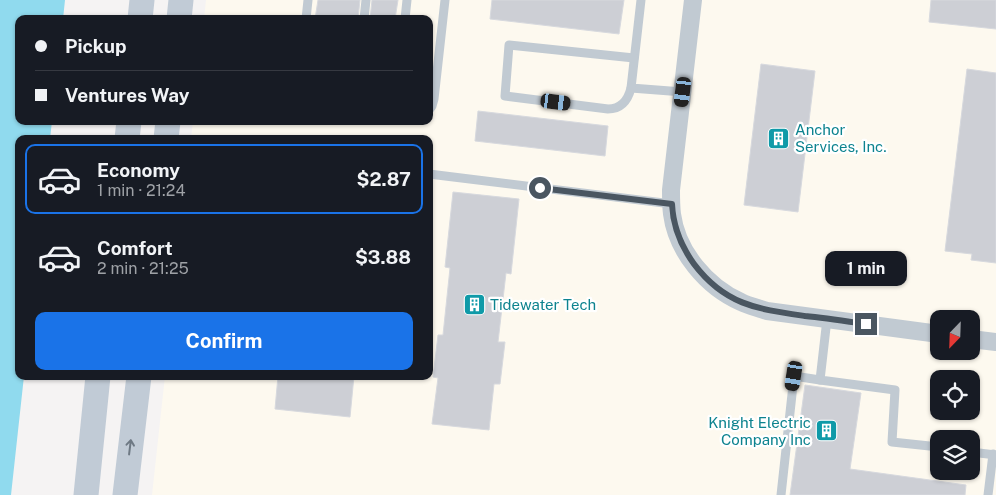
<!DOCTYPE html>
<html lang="en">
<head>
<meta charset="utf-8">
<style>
  :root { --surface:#171b24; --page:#242831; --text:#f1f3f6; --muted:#9ea1a6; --line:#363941; --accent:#1a73e8 }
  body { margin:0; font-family:"Public Sans",sans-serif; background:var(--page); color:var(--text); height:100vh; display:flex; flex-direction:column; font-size:19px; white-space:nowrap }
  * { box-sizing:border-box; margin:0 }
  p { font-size:16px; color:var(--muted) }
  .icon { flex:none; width:28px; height:28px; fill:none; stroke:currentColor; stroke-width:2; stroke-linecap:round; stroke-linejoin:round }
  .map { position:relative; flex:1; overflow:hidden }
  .panel { position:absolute; left:15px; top:135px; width:418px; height:245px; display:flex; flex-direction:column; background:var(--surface); border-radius:10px; box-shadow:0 1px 4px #0004 }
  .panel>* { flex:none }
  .guide { position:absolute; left:15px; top:15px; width:418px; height:110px; border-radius:10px; box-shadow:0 1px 4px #0004; display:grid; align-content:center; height:110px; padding:0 20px; background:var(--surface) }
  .needle { width:32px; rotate:203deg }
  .buttons { position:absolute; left:930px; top:310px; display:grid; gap:10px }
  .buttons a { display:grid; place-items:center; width:50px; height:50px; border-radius:10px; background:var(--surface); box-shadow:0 1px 4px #0004; font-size:25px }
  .end { position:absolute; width:22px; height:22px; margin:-11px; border:6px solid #4a5661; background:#fff; box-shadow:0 0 0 2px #fff }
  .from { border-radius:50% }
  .bubble { position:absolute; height:35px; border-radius:10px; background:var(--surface); box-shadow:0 1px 4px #0004; font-size:16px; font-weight:700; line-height:35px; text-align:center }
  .car { position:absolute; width:15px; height:30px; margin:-15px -8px; border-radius:6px; box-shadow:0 0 4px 1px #0007; background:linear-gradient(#222 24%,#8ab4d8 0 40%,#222 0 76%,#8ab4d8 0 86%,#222 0) }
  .guide b { display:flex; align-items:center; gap:18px; height:48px; font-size:19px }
  .guide b+b { border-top:1px solid var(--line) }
  .guide i { width:12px; height:12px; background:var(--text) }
  ul { padding:9px 0 0; list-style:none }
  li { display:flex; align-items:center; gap:15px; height:70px; margin:0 10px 8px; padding:0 10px; border:2px solid transparent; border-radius:10px }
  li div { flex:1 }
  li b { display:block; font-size:19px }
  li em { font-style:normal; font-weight:700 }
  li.current { border-color:var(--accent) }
  li>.icon { width:45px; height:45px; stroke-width:1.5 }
  .cta { display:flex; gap:10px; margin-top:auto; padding:10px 20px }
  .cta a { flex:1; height:58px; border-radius:10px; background:var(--accent); color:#fff; font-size:20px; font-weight:700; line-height:58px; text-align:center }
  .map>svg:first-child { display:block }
</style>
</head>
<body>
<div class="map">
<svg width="996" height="495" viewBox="0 0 996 495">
  <rect width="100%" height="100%" fill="#f5f3f3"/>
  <!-- commercial -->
  <path fill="#fdf9ef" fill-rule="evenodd" d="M206,0h790v495h-844l13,-119h264v-237h-238l2,-18h236v-102h-225zM939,319h32v32h-32zM939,379h32v32h-32zM939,439h32v32h-32z"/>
  <!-- water -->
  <polygon fill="#90daee" points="0,0 65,0 63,19 19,19 19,121 52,121 50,139 19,139 19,376 24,376 11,495 0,495"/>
  <!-- building -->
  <g fill="#cdcfd5" stroke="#d7d9de">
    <polygon points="318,0 360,0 358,19 315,19"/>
    <polygon points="372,0 398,0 395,19 370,19"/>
    <polygon points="492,0 624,0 619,34 490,19"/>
    <polygon points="931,0 996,0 996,29 929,22"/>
    <polygon points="761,64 815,71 798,212 744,205"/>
    <polygon points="967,69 996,73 996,263 971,260 972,254 945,251"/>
    <polygon points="478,111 608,126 605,156 475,141"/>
    <polygon points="453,192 519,199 511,274 506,273 498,342 505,342 500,384 494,384 489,430 432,424 438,378 433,377 438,335 443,335 450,268 445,267"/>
    <polygon points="278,376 354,376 350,417 275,409"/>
    <polygon points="805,385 861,393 850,469 966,485 965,495 790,495"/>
  </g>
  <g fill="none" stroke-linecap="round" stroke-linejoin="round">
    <!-- service -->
    <g stroke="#c1cad2" stroke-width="9">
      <polyline points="641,0 631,88 683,92"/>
      <polyline points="306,19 308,0"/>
      <polyline points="364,19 366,0"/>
      <polyline points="405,19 407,0"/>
      <path d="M631,88c-3,12 -10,21 -23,21l-103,-13 4,-51 125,13"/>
      <polyline points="429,110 432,106 434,99 445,0"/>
      <polyline points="429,174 672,204"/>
      <polyline points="827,319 820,380 895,390 892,442 939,447"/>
      <polyline points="971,452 996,455"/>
      <polyline points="781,495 794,376 820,380"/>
      <polyline points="988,495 993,454"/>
    </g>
    <!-- minor -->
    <g stroke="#c1cad2" stroke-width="18">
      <path d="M693,0l-22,190c0,8 0,16 1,24 5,38 35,73 69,88 8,4 18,6 26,9l172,23"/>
      <polyline points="971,339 996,342"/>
    </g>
    <!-- secondary -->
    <g stroke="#c1cbd6" stroke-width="25">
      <polyline points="140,19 142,0"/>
      <polyline points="179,19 181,0"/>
      <polyline points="127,139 129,121"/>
      <polyline points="166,139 168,121"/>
      <polyline points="86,495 98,376"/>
      <polyline points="125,495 139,376"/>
    </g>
  </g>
  <!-- one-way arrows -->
  <defs><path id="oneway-shaft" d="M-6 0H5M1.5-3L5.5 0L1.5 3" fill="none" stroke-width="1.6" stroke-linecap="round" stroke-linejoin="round" transform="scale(1.25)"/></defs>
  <use stroke="#6e7984" href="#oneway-shaft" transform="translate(130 447) rotate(-83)"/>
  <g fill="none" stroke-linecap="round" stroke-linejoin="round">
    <!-- route -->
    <path stroke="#4a5661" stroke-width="6" d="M540,188l132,16c1,22 9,42 22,60 31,41 63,45 111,52 20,2 40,5 61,8"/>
  </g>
  <!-- icons -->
  <defs>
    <symbol id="building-square" viewBox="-11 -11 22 22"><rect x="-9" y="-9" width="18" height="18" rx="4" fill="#0f9aa8" stroke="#fff"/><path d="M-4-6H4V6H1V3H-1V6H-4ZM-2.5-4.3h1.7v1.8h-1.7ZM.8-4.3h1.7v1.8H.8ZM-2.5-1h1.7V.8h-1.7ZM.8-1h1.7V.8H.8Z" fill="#fff"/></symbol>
  </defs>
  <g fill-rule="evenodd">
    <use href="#building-square" x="766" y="126" width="25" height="25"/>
    <use href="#building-square" x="462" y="292" width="25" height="25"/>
    <use href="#building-square" x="814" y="418" width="25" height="25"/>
  </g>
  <g text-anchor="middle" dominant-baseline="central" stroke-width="4.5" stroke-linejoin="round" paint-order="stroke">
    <!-- culture labels -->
    <g font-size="15" fill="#0d838f" stroke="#fff" text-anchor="start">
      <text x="795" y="129">Anchor<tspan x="795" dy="17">Services, Inc.</tspan></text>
      <text x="490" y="304">Tidewater Tech</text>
      <text x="811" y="422" text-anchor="end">Knight Electric<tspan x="811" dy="17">Company Inc</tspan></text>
    </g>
  </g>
</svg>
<div class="buttons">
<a><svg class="needle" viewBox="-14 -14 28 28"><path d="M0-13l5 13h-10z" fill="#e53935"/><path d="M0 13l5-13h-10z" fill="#9ea1a6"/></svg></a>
<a><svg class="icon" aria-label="locate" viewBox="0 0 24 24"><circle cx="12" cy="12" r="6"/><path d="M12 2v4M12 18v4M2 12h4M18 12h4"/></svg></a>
<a><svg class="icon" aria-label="layers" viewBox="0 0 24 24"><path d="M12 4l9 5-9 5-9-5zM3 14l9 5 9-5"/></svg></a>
</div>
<i class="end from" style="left:540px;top:188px"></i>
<i class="end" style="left:866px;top:324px"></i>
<div class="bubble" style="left:825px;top:251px;width:82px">1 min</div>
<i class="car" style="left:683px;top:92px;rotate:187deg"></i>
<i class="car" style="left:556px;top:102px;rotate:97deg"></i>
<i class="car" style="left:794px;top:376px;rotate:189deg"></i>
<div class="guide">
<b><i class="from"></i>Pickup</b>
<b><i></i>Ventures Way</b>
</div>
<section class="panel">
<ul>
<li class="current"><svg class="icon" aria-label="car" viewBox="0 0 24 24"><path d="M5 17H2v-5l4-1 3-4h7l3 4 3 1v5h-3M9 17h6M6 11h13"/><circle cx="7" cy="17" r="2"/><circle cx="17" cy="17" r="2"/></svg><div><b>Economy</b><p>1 min · 21:24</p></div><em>$2.87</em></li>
<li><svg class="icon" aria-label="car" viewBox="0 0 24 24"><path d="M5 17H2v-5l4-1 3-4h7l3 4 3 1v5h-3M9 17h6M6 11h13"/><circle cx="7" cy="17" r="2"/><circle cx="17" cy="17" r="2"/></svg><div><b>Comfort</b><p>2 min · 21:25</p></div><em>$3.88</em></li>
</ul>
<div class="cta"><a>Confirm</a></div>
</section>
</div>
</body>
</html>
